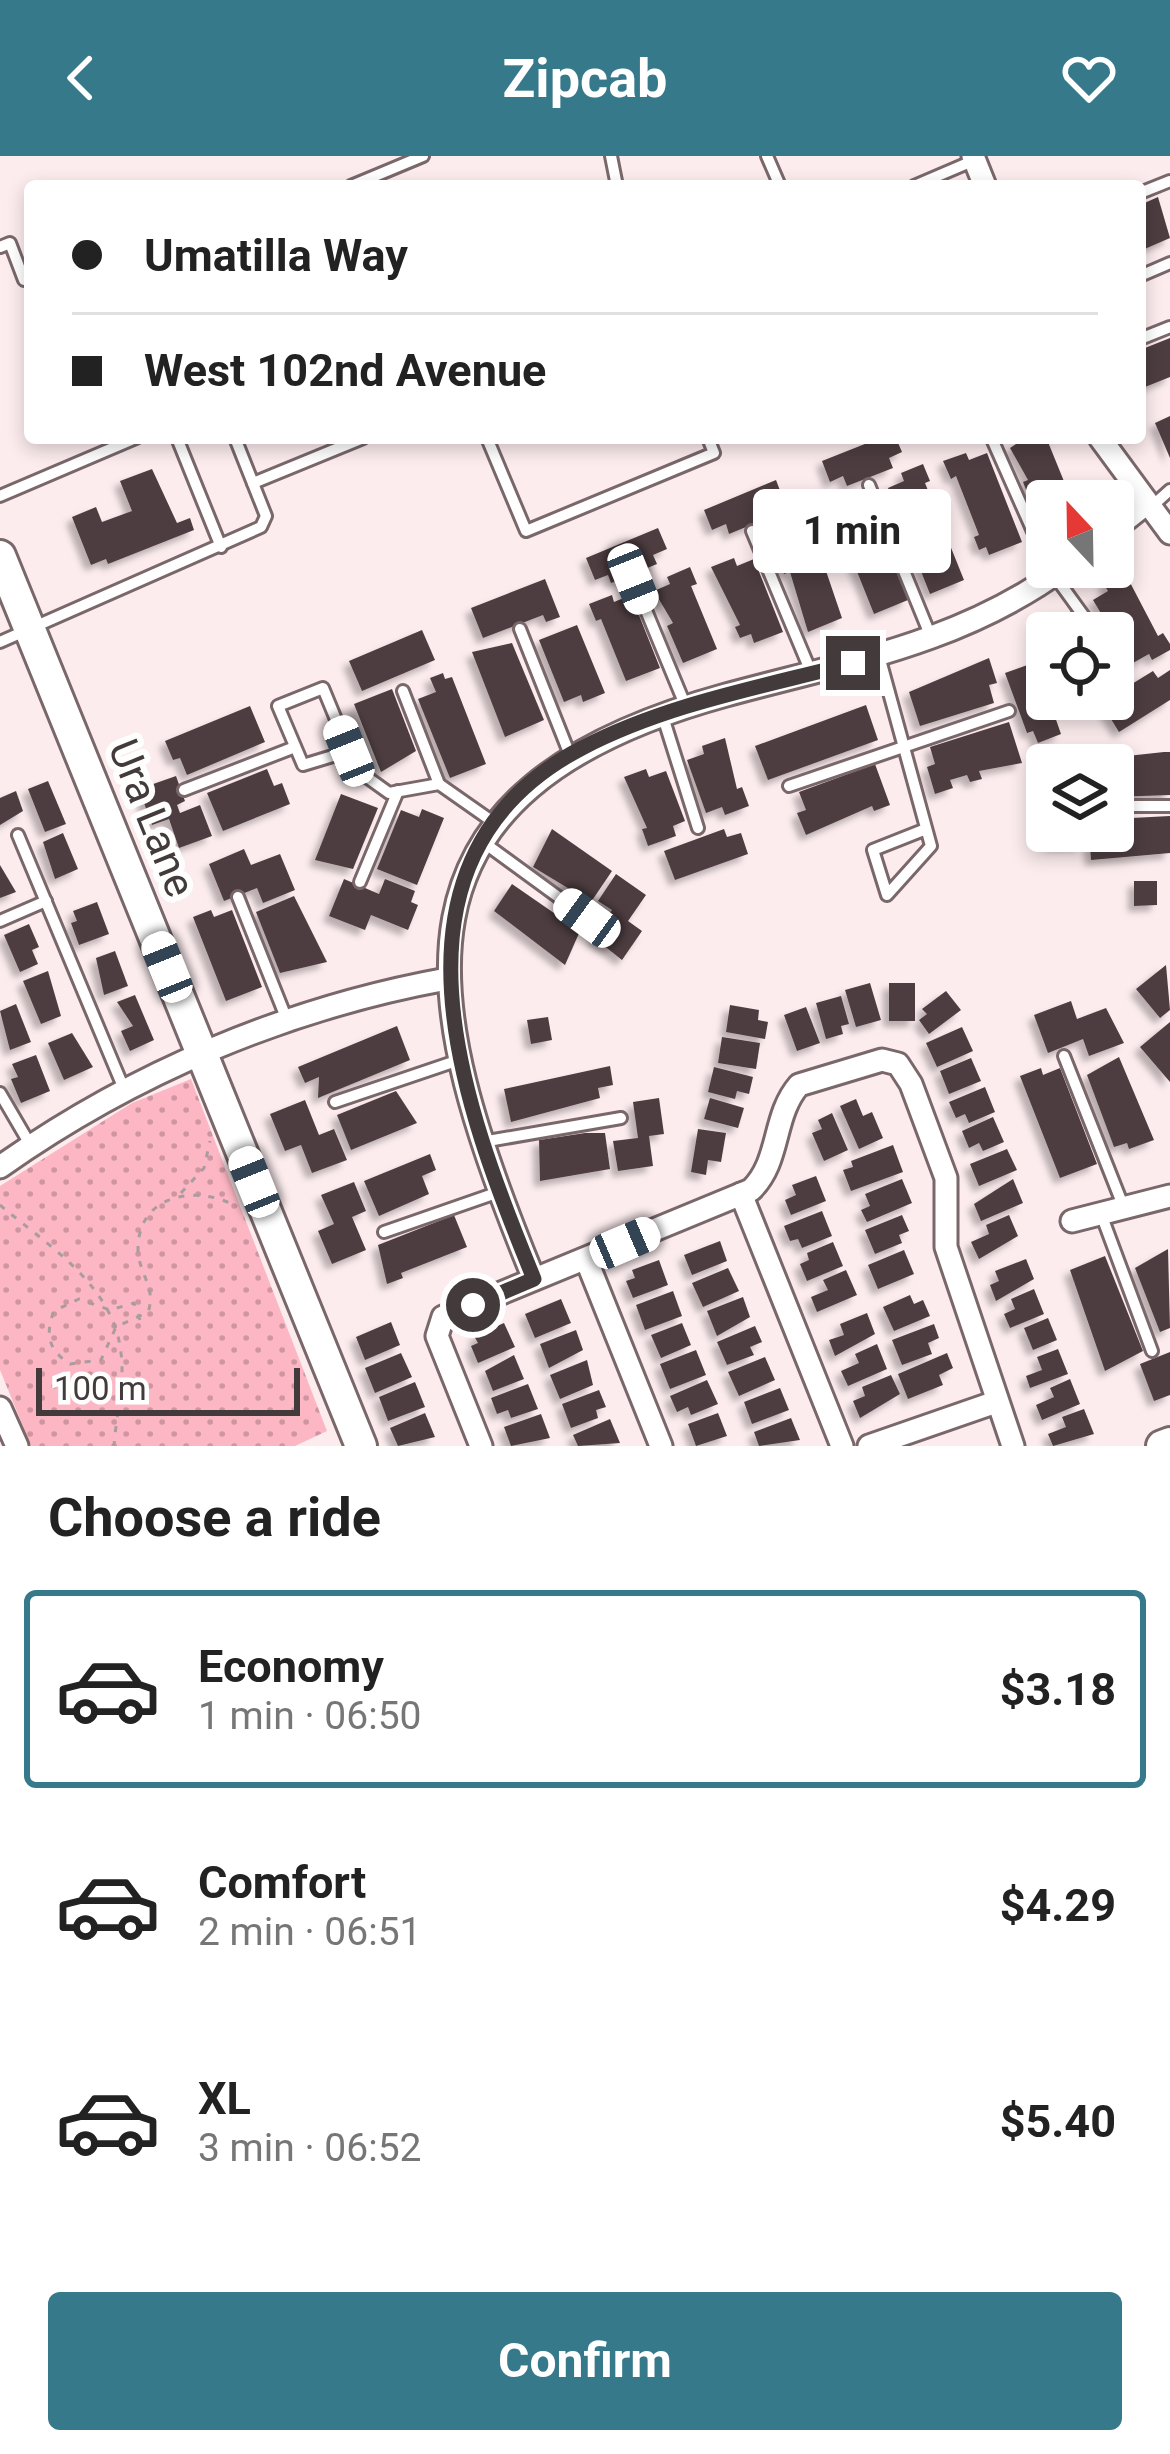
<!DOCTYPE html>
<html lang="en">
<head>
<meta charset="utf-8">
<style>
  :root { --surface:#fff; --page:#f6f6f6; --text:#222; --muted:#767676; --line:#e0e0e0; --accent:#36798a }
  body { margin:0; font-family:Roboto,sans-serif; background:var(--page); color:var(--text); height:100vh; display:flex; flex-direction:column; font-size:45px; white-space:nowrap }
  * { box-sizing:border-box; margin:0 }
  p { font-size:39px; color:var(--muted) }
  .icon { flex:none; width:66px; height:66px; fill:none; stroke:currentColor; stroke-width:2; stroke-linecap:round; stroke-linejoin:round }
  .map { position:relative; height:1290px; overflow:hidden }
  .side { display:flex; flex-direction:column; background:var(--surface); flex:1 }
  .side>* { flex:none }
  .banner { position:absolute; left:24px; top:24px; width:1122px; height:264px; border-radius:12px; box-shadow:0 6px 18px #0003; display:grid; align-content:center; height:264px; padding:0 48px; background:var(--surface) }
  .needle { width:78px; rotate:338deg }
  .buttons { position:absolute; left:1026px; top:324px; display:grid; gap:24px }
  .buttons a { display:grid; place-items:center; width:108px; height:108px; border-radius:12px; background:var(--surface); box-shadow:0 6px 18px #0003; font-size:60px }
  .scale { position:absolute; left:36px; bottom:30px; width:264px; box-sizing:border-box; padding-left:12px; border:6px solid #423a3b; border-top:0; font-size:33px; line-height:42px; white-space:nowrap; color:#423a3b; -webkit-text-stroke:9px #fefefe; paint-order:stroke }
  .end { position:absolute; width:54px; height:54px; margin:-27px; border:15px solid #423a3b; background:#fff; box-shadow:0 0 0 6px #fff }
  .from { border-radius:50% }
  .bubble { position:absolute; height:84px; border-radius:12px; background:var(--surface); box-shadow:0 6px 18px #0003; font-size:39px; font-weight:700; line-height:84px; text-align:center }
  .car { position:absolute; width:36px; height:72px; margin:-36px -18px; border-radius:15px; box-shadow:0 0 9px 3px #0007; background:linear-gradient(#fff 24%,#345 0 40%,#fff 0 76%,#345 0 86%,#fff 0) }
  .banner b { display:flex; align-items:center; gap:42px; height:114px; font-size:45px }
  .banner b+b { border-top:3px solid var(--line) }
  .banner i { width:30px; height:30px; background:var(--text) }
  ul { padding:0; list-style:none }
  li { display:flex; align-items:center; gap:36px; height:198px; margin:0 24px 18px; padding:0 24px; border:6px solid transparent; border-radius:12px }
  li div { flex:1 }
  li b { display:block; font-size:45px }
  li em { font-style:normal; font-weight:700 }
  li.on { border-color:var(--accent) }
  li>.icon { width:108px; height:108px; stroke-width:1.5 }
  h2 { padding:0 48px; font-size:54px; line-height:144px }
  .primary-button { display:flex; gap:24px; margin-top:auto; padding:24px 48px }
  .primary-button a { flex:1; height:138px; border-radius:12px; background:var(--accent); color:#fff; font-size:48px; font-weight:700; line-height:138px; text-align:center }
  header { display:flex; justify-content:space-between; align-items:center; height:156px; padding:0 48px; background:var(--accent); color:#fff; font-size:54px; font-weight:700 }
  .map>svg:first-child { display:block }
</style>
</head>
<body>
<header><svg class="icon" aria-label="back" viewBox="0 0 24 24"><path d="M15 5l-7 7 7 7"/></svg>Zipcab<svg class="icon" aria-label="heart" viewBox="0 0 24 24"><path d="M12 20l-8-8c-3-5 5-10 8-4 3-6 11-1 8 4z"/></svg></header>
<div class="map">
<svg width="1170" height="1290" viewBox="0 0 1170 1290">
  <defs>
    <pattern id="grass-dots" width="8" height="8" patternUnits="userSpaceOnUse" patternTransform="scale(3)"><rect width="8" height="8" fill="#fdb7c4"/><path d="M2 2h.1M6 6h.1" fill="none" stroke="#ce96a0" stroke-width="1.8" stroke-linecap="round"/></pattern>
    <filter id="shadow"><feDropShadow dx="-6" dy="6" stdDeviation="3" flood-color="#0004"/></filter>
  </defs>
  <rect width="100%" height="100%" fill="#fcecee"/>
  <!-- grass -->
  <polygon fill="url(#grass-dots)" points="191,923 327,1275 295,1290 31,1290 0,1214 0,1030 132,947"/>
  <!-- building -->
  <g fill="#4e3e41" filter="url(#shadow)">
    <polygon points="1158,41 1170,82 1140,95 1140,49"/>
    <polygon points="1170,182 1170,221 1140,233 1140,194"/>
    <polygon points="1170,260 1170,302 1155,267"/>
    <polygon points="880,282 896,282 902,296 889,302 893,312 847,330 843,320 830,326 822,305"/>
    <polygon points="1025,282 1058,282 1048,286 1072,345 1047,345 1047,360 1038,364 1023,326 1028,324 1010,292"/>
    <polygon points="966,297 969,304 987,297 1022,386 989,399 986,391 979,394 974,381 979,379 956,320 951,323 943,305"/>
    <polygon points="923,308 930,325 925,327 964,424 930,438 888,332 904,325 901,317"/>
    <polygon points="152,313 177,367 190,362 194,374 108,408 106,403 91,409 72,361 96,351 102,366 132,355 120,325"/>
    <polygon points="776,324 784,345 771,350 775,359 729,378 726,368 712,374 704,354"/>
    <polygon points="852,354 855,361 872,355 908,444 874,458 842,378 836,380 829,363"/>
    <polygon points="809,365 842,462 808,476 790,416 784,418 769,381"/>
    <polygon points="658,372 667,393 653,399 657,408 611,427 608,419 595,424 586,402"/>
    <polygon points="734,402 737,410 754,403 783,476 754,487 751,478 740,482 735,471 740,469 711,411"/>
    <polygon points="690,411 697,428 691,430 717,493 683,507 667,470 673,467 654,435 670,428 667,421"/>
    <polygon points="1124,415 1158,480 1163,477 1170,488 1170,494 1152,504 1149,498 1131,508 1093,444 1108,435 1103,427"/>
    <polygon points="545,423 560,461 546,466 543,459 483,482 471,452"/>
    <polygon points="612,439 614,446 631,439 660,512 626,525 601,463 596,465 589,448"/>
    <polygon points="1073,454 1087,477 1047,477 1047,498 1039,486 1046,482 1041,473"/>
    <polygon points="577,469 605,537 583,546 581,539 564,546 539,484"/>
    <polygon points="422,474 435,504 362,535 349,505"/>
    <polygon points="512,487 544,564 505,581 472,496"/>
    <polygon points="989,502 997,527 989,529 994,547 920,570 909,536"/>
    <polygon points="1036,506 1061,578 1038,587 1033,575 1027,577 1005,517"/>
    <polygon points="1170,514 1170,544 1119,576 1101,547 1153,515 1158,522"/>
    <polygon points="443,517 445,523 452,521 486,608 450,622 418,543 436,536 430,522"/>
    <polygon points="392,533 416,595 381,616 354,548"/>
    <polygon points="866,549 878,584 768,624 755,590"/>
    <polygon points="250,550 265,586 187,619 180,602 173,604 165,585"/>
    <polygon points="1009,566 1022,607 979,615 982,623 970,626 967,619 950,624 953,632 935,638 927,611 935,608 930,591"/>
    <polygon points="725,582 737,633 742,631 749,650 725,659 722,651 706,657 687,604 704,598 702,590"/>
    <polygon points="1164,596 1170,596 1170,639 1113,641 1109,602"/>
    <polygon points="875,608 890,649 874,655 872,650 806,679 797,657 806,654 799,636"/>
    <polygon points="267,613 274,630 282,627 290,648 223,675 207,637"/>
    <polygon points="646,613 649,621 666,615 685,665 673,670 676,680 648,690 642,673 647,672 624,621"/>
    <polygon points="176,620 185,645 177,649 180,657 200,649 212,680 179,692 169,663 152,669 139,633"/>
    <polygon points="48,625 66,668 45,676 28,633"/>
    <polygon points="16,635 23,655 0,669 0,642"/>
    <polygon points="341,638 378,652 353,713 315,704"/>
    <polygon points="422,653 444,662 417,729 377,713 401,654 419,661"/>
    <polygon points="1170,660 1170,697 1091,704 1089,676 1113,675 1113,663"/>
    <polygon points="552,673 612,715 591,746 533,711"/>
    <polygon points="724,673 727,681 741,677 748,698 675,724 664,695"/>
    <polygon points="1050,675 1081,675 1081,689 1051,689"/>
    <polygon points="63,677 78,713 55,723 43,686"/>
    <polygon points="244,693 251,709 280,698 295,734 263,747 257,732 224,745 209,708"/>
    <polygon points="0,709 16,736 0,742"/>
    <polygon points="616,718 646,739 628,765 642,775 622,804 593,781 612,754 598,745"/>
    <polygon points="344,723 379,738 385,723 415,735 411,746 418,749 408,774 371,759 365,774 329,760"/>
    <polygon points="1134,725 1157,725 1157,749 1134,750"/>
    <polygon points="512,728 580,775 565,809 494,755"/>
    <polygon points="294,740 327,806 280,817 256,756"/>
    <polygon points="97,746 109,778 79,789 71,767 77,765 73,755"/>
    <polygon points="211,754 214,761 232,754 262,831 226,845 193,761"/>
    <polygon points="29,768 39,791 32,794 38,808 20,816 4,779"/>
    <polygon points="115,795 128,830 104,839 96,802"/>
    <polygon points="1166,809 1170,854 1160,862 1136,833"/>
    <polygon points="48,815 61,860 41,868 23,825"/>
    <polygon points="870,827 881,864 856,871 845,834"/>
    <rect x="889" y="827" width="26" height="38"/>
    <polygon points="946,835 961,854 929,878 919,864 927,858 922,853"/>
    <polygon points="135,839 154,884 130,895 121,875 133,870 117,846"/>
    <polygon points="841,840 849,868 841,870 843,878 826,883 816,847"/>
    <polygon points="1071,845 1077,863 1106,852 1124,887 1089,900 1083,883 1048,897 1034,859"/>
    <polygon points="16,848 31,886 10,894 0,855"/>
    <polygon points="730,849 759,854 758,864 768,866 765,883 726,876"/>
    <polygon points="806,851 820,887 797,895 784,859"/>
    <polygon points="548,861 552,884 531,888 527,864"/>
    <polygon points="1170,866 1170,926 1140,891"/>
    <polygon points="397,870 410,904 318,942 319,921 305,927 298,911"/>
    <polygon points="962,871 973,895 937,911 926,887"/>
    <polygon points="72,877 93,911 64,924 48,887"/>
    <polygon points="722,881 760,887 756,913 718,907"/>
    <polygon points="36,899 50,935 21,947 11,923 18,921 12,908"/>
    <polygon points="1119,901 1154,984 1129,993 1127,987 1114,991 1087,919"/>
    <polygon points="971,902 981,925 949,938 940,915"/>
    <polygon points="610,910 613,929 598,932 600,942 511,966 504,933"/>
    <polygon points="714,911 753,921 749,938 737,935 735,943 708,936"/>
    <polygon points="1041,912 1043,919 1060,912 1097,1008 1060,1022 1020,920"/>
    <polygon points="985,931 995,956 969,967 965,958 956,962 949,946"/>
    <polygon points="396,935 417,967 351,994 337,959"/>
    <polygon points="659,942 664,978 649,980 653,1010 618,1015 613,985 638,982 633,946"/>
    <polygon points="710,942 744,952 738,972 704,963"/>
    <polygon points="856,943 863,960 872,956 883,982 859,993 840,950"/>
    <polygon points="305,944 319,979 334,973 347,1004 312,1017 301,989 285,995 270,958"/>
    <polygon points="832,957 848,994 824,1005 812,977 822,973 818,964"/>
    <polygon points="993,961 1004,986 983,995 979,987 969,992 962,975"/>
    <polygon points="698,973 726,977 721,1006 708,1004 706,1019 691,1016"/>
    <polygon points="585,977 605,977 610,1013 540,1025 539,984"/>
    <polygon points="893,989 903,1016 851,1035 843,1014 853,1011 851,1005"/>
    <polygon points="1007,993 1017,1014 979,1030 970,1008"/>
    <polygon points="430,998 436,1014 422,1020 429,1038 379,1060 364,1025"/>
    <polygon points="816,1020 826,1045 791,1059 785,1044 796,1039 792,1029"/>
    <polygon points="902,1023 912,1047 867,1066 861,1054 870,1050 865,1038"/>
    <polygon points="1013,1023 1023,1047 981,1065 974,1048"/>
    <polygon points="354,1026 366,1055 352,1061 366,1094 332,1108 318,1075 334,1068 321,1039"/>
    <polygon points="822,1055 832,1080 802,1092 798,1083 790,1085 784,1070"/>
    <polygon points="454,1059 467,1091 401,1117 403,1122 387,1128 378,1089"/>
    <polygon points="902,1059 909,1075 899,1079 902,1087 875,1098 865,1074"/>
    <polygon points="1009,1059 1018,1080 979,1103 971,1086 989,1078 986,1069"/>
    <polygon points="720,1085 727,1105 692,1119 684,1099"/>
    <polygon points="833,1086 843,1110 807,1125 800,1108 809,1104 807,1097"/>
    <polygon points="1168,1093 1170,1172 1160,1176 1135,1112"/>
    <polygon points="904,1094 914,1118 878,1133 868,1109"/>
    <polygon points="1105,1100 1143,1195 1105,1215 1070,1114"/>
    <polygon points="1026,1103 1034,1123 996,1145 990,1129 999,1125 995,1115"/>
    <polygon points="659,1104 668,1129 633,1142 626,1125 635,1122 632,1114"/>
    <polygon points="728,1112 739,1135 703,1151 692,1127"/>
    <polygon points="846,1114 857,1139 817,1156 811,1141 828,1134 823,1124"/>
    <polygon points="1034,1133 1044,1158 1010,1172 1004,1158 1015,1153 1011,1143"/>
    <polygon points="673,1135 682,1160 645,1174 636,1149"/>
    <polygon points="910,1139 914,1148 923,1144 930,1160 894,1175 883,1151"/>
    <polygon points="743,1141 750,1161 717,1180 707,1155"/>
    <polygon points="561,1143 571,1167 535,1182 525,1158"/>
    <polygon points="867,1157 875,1178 835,1200 829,1184 844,1179 840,1168"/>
    <polygon points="1048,1162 1057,1184 1033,1194 1024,1172"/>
    <polygon points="391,1166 400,1189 365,1204 356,1181"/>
    <polygon points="504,1167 515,1191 478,1207 471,1190 478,1187 474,1180"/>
    <polygon points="682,1167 691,1189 661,1202 651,1179"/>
    <polygon points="934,1168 939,1182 928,1187 932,1198 902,1209 892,1184"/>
    <polygon points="755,1170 762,1186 750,1191 754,1199 727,1209 717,1186"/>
    <polygon points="576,1174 583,1194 549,1212 540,1188"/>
    <polygon points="877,1188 887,1213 848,1230 841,1215 859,1207 855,1198"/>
    <polygon points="1058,1193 1068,1218 1030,1232 1026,1220 1042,1214 1037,1201"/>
    <polygon points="696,1194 706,1219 670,1233 660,1208"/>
    <polygon points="1170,1196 1170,1239 1154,1245 1140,1208"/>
    <polygon points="401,1197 412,1221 375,1237 365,1212"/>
    <polygon points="947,1197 953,1212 939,1219 943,1229 908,1243 898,1218"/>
    <polygon points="514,1199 524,1223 493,1235 485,1215"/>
    <polygon points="765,1201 775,1224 739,1240 728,1216"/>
    <polygon points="587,1204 593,1229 560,1243 550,1219"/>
    <polygon points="891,1219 900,1238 860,1262 853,1245 865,1240 862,1231"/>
    <polygon points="1070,1223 1080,1248 1042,1264 1036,1249 1054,1241 1050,1232"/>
    <polygon points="707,1224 718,1248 691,1259 688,1251 677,1256 670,1240"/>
    <polygon points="415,1226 425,1251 388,1265 379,1241"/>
    <polygon points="528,1228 538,1253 511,1262 508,1254 497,1258 491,1242"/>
    <polygon points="780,1232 789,1254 752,1268 744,1246"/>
    <polygon points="599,1234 606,1251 596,1254 598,1262 571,1272 562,1248"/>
    <polygon points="1084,1253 1094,1278 1053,1290 1048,1278 1066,1271 1062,1261"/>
    <polygon points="425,1257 435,1281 398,1290 390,1272"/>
    <polygon points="718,1257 727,1280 696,1290 688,1268"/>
    <polygon points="541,1258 550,1282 511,1290 504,1271"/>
    <polygon points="791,1262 800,1284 759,1290 754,1276"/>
    <polygon points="610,1263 620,1287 578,1290 573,1279"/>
  </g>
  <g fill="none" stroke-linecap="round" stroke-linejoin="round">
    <defs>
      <g id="lane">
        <polyline points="611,0 617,30"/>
        <polyline points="767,0 780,30"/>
        <polyline points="351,30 423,0"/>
        <polyline points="914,30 975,4"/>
        <polyline points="1140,37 1170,25"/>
        <polyline points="0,91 10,87 24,124"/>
        <polyline points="1140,120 1170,107"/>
        <polyline points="1140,183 1170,171"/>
        <polyline points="177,282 221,391"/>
        <polyline points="487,282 526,375 714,297 708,282"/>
        <polyline points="992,283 1047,407"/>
        <polyline points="253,327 363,282"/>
        <polyline points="869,329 931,481"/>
        <polyline points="0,340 136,282"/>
        <polyline points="1150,352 1170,334"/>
        <polyline points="752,375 811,516"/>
        <polyline points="1054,419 1096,477"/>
        <polyline points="633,423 686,551"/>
        <polyline points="520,473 570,599"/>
        <polyline points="0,486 261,371 266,360 235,282"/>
        <polyline points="879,500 931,690 887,739 873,694 926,673"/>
        <polyline points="1113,504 1124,523"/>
        <polyline points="403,535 439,628"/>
        <polyline points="663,561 698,672"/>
        <polyline points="336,599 349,595 323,532 278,550 303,609 336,599 389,637 439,628 496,668"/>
        <polyline points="789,630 1009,555"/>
        <polyline points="184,634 295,591"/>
        <polyline points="1113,650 1170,650"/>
        <polyline points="18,679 124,933"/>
        <polyline points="483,686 587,762"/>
        <polyline points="360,726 398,635"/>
        <polyline points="238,741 287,864"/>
        <polyline points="0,765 46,745"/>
        <polyline points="1064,900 1124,1052"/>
        <polyline points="0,937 31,990"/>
        <polyline points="335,946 462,903"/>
        <polyline points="482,986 621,962"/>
        <polyline points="1101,1058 1152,1195"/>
        <polyline points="384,1076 499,1036"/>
      </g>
      <g id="street">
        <polyline points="973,0 985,30"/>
        <polyline points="1100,282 1170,377"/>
        <polyline points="1113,374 1147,347"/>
        <path d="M0,1011c133,-94 287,-159 447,-188"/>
        <polyline points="741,1038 842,1290"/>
        <polyline points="1072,1065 1170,1040"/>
        <polyline points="586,1103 661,1290"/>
        <path d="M534,1123c-116,-281 -162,-487 192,-584 121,-33 236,-52 339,-128"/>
        <polyline points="0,1252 17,1290"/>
        <path d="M481,1290l-44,-110 6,-19 308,-127c30,-29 21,-74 48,-105l83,-25 16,4 13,20 35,94v69l67,199"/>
        <polyline points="869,1290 996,1246"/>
      </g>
      <g id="secondary">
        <polyline points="0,400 361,1290"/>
        <polyline points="1162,1290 1170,1287"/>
      </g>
    </defs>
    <!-- lane casing -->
    <use href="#lane" stroke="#79676a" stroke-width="16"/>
    <!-- street casing -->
    <use href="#street" stroke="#79676a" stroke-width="27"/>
    <!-- secondary casing -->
    <use href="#secondary" stroke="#79676a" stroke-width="36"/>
    <!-- path -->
    <g stroke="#a99c9e" stroke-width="3" stroke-dasharray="6 9" stroke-linecap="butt">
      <polyline points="181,1037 204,1012 210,985"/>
      <path d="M0,1049c47,40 114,80 121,148 4,29 -5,63 -7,93"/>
      <path d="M140,1164l-6,-17 -24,7 -31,-11 -25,12c-9,23 -6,39 16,53l31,-4 15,-33 32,-15c9,-24 -10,-39 -10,-63 0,-56 61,-65 99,-42"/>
    </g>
    <!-- lane -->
    <use href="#lane" stroke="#fff" stroke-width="10"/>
    <!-- street -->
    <use href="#street" stroke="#fff" stroke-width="21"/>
    <!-- secondary -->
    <use href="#secondary" stroke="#fff" stroke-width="30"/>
  </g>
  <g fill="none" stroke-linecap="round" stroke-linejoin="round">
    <!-- route -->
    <path stroke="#423a3b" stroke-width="15" d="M473,1149l61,-26c-70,-170 -166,-419 48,-531 84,-44 180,-61 271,-85"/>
  </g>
  <g text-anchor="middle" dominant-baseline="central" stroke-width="12" stroke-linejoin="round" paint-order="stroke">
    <!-- street labels -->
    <g font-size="42" fill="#423a3b" stroke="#fefefe">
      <text transform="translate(152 662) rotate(68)">Ura Lane</text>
    </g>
  </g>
</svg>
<div class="buttons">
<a><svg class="needle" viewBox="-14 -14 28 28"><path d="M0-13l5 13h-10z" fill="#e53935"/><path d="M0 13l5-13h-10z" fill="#767676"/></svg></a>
<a><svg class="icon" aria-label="locate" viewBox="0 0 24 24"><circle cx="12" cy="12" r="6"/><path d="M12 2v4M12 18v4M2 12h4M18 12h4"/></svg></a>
<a><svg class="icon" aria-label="layers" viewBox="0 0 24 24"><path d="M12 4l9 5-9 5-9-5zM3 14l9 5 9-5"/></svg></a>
</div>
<div class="scale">100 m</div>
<i class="end from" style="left:473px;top:1149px"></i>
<i class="end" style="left:853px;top:507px"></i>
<div class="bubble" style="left:753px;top:333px;width:198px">1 min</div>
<i class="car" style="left:633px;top:423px;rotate:158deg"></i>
<i class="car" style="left:349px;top:595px;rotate:338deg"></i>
<i class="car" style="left:587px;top:762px;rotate:306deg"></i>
<i class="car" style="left:167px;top:811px;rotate:338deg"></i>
<i class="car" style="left:254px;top:1026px;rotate:338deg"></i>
<i class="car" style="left:625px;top:1087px;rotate:67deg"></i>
<div class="banner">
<b><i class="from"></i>Umatilla Way</b>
<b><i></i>West 102nd Avenue</b>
</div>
</div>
<section class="side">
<h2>Choose a ride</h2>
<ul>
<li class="on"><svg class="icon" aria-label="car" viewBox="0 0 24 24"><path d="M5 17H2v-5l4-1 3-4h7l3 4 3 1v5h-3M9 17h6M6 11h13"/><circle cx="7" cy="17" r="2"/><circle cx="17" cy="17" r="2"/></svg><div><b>Economy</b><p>1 min · 06:50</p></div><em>$3.18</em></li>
<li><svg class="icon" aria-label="car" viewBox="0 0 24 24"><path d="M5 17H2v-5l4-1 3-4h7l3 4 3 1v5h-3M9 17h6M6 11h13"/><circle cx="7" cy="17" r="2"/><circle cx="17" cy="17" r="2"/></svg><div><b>Comfort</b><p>2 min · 06:51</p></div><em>$4.29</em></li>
<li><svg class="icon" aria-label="car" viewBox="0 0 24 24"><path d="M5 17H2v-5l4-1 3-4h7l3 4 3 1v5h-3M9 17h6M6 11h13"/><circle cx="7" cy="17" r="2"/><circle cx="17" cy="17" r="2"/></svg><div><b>XL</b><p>3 min · 06:52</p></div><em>$5.40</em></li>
</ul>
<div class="primary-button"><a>Confirm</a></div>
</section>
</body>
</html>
